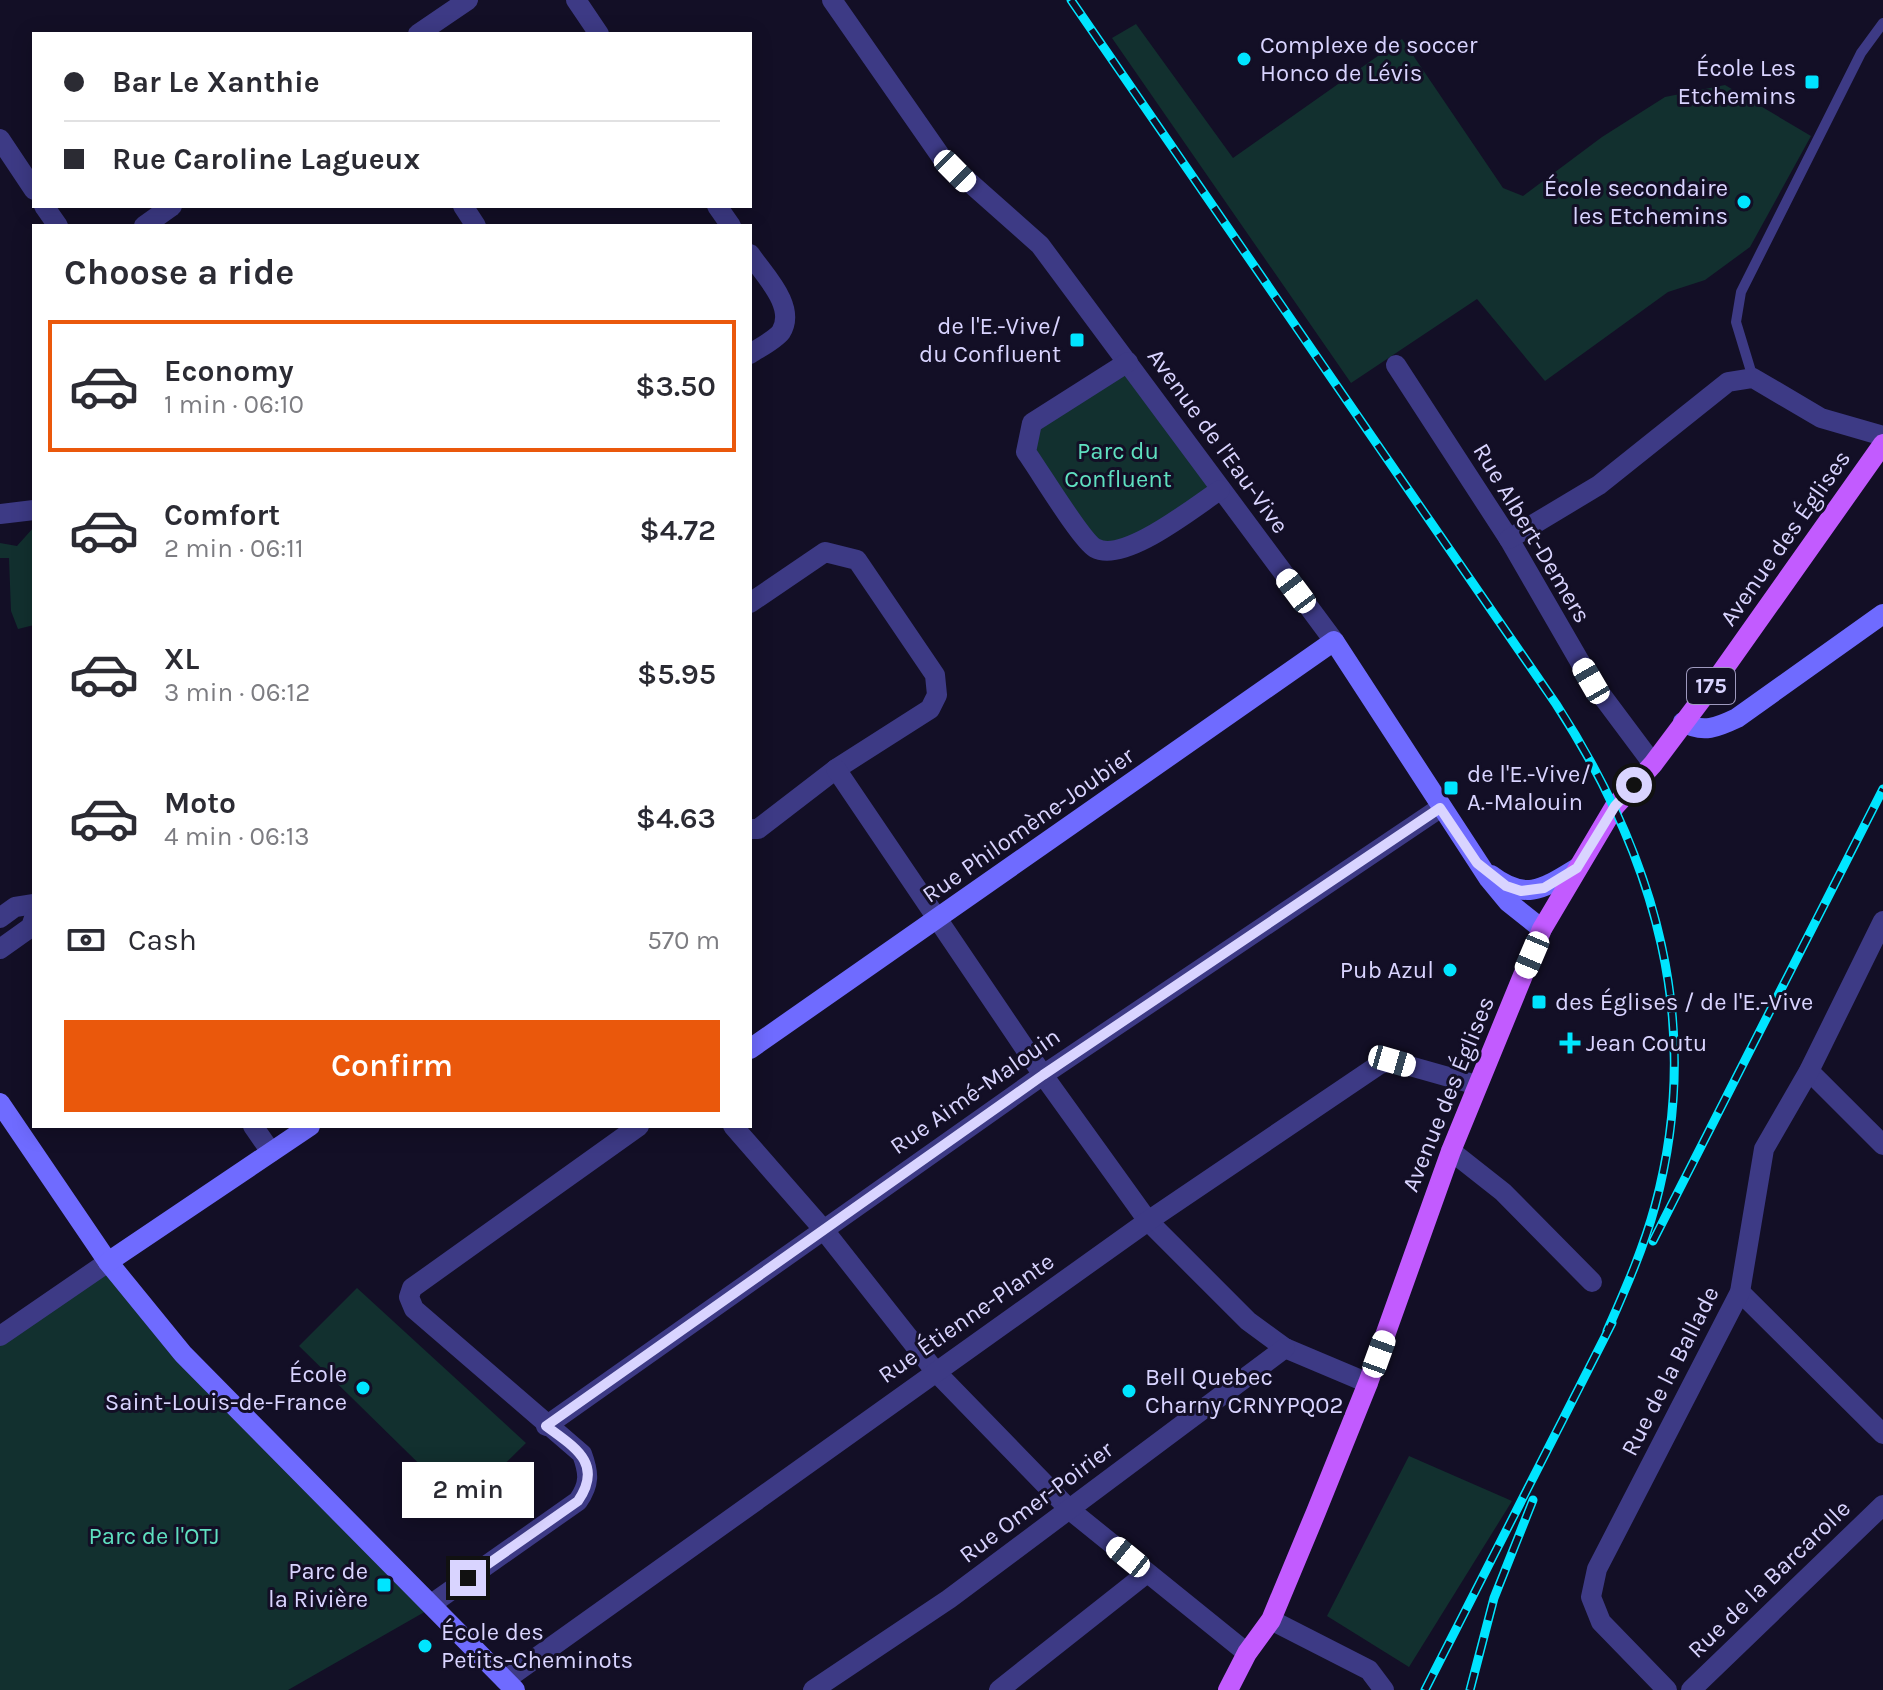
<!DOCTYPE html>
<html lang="en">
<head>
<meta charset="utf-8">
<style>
  :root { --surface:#fff; --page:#f7f7f7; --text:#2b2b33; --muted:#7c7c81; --line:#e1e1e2; --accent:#ea580c }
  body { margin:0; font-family:Karla,sans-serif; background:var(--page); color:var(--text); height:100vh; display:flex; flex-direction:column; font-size:30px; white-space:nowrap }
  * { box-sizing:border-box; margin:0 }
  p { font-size:26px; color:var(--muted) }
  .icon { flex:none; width:44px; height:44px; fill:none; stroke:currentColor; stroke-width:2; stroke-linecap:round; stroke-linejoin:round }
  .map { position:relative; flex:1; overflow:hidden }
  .panel { position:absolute; left:32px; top:224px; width:720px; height:904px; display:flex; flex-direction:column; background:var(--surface); border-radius:0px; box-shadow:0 4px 20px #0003 }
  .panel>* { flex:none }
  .guide { position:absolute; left:32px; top:32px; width:720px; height:176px; border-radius:0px; box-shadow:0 4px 20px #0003; display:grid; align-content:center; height:176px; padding:0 32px; background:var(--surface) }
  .end { position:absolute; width:36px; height:36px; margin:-18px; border:10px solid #d9d4ff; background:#111; box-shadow:0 0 0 4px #111 }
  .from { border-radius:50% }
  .bubble { position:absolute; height:56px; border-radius:0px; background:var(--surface); box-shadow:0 4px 20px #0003; font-size:26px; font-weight:600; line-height:56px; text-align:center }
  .car { position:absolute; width:24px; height:48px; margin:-24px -12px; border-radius:10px; box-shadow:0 0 6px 2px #0007; background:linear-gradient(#fff 24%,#345 0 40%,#fff 0 76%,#345 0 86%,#fff 0) }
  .guide b { display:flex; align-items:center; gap:28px; height:76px; font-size:30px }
  .guide b+b { border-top:2px solid var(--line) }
  .guide i { width:20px; height:20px; background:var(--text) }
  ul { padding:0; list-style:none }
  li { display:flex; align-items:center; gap:24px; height:132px; margin:0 16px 12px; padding:0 16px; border:4px solid transparent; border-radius:0px }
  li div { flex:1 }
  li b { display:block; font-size:30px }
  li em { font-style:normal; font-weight:600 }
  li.current { border-color:var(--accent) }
  li>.icon { width:72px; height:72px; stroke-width:1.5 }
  h2 { padding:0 32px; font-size:36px; line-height:96px }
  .pay { display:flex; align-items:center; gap:20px; height:88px; padding:0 32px; font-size:30px }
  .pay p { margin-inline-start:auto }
  .button { display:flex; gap:16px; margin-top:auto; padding:16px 32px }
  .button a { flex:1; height:92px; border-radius:0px; background:var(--accent); color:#fff; font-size:32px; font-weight:600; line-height:92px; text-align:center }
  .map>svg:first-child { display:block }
</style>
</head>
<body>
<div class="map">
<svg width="1883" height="1690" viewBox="0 0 1883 1690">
  <rect width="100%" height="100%" fill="#130f26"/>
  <!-- green -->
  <g fill="#12302f">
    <polygon points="1136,24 1233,158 1402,39 1503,188 1523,196 1602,137 1665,97 1725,85 1811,136 1750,247 1705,280 1668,292 1545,381 1477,299 1351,383 1112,38"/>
    <polygon points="1128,362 1220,490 1131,547 1093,547 1027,437"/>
    <polygon points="34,527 34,625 18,629 11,611 9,558 0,558 0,543 17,546"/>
    <polygon points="122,1263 185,1350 442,1602 288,1690 0,1690 0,1345"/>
    <polygon points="357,1288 526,1443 476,1492 469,1486 455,1499 299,1346"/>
    <polygon points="1409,1456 1512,1501 1409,1667 1327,1616"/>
  </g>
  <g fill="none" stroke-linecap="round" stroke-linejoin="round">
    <!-- lane -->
    <polyline stroke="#3d3a85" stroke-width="10" points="1753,378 1736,322 1741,292 1861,53 1883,23"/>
    <!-- street -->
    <g stroke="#3d3a85" stroke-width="20">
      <polyline points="576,0 599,34"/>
      <polyline points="832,0 942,158 1040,245 1334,641"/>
      <polyline points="418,34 468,0"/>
      <polyline points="0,139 34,190"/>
      <polyline points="44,206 58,226"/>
      <polyline points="463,206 476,226"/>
      <polyline points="717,206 731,226"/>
      <polyline points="144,226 172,206"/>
      <path d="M750,254c13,20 47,52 31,78 -6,8 -22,16 -31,22"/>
      <path d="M1128,362l-96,61 -6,29c13,18 55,88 69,96 29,16 99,-41 125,-58"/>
      <polyline points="1396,365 1509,539 1591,681 1653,764"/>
      <polyline points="0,514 34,510"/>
      <polyline points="1509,539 1599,485 1728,382 1753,378 1821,418 1883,436"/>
      <polyline points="750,603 825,552 857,560 935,675 937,695 930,709 836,769 758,829 750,829"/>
      <polyline points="836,769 1043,1075 1148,1221 1248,1321 1285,1348 1368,1383"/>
      <polyline points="0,918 15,907 34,904"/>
      <polyline points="0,949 31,927 34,918"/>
      <polyline points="1809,1071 1883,1145"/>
      <polyline points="253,1126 271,1152"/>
      <polyline points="733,1126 823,1229 935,1371 1070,1510 1247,1653"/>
      <polyline points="1451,1151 1503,1192 1592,1282"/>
      <polyline points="1740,1292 1883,1434"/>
      <polyline points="0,1336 108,1262"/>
      <polyline points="546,1426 1043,1075 1440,808"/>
      <path d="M433,1603l145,-102c12,-17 11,-28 4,-47l-168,-145 -5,-12 3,-9 227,-162"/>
      <polyline points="1271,1620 1369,1670 1384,1690"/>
      <polyline points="505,1680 1148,1221 1380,1064 1392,1061 1477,1085"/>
      <polyline points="813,1690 949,1599 1285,1348"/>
      <polyline points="999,1690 1147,1573"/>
      <polyline points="1667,1690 1601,1622 1591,1597 1597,1569 1740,1292 1764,1149 1809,1071 1883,921"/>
      <polyline points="1691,1690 1883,1505"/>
    </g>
    <!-- secondary -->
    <g stroke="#6f6bff" stroke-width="20">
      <path d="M1683,722c20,12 35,5 54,-4l146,-104"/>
      <path d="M1491,875c35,27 53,13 86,-7"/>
      <polyline points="750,1049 1334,641 1489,879 1508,902 1542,929"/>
      <polyline points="0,1103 108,1262 183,1354 515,1690"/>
      <polyline points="108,1262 310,1126"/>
    </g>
    <!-- primary -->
    <polyline stroke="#c25bff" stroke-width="20" points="1228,1690 1247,1653 1271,1620 1316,1512 1368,1383 1451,1151 1542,929 1615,806 1653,764 1716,680 1883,444"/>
    <defs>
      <g id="rail">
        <path d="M1071,0l485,704c100,154 148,321 99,502 -12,44 -30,84 -48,125"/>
        <polyline points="1653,1241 1883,789"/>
        <polyline points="1425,1690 1612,1323"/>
        <polyline points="1470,1690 1494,1598 1533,1500"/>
      </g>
    </defs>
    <!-- rail casing -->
    <use href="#rail" stroke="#00e5ff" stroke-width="9"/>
    <!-- rail -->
    <use href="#rail" stroke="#130f26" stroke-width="6" stroke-dasharray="18" stroke-linecap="butt"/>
  </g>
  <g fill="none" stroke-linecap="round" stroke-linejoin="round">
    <!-- route -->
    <path stroke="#d9d4ff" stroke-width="10" d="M468,1578l110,-77c26,-38 -4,-54 -32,-75l497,-351 397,-267 37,55 29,23 15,5 23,-3 33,-20 38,-62 19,-21"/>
  </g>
  <!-- markers -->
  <g fill="#00e5ff" stroke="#130f26" stroke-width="3">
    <circle cx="1244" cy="59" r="8"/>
    <rect x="1804" y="74" width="16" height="16" rx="4"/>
    <circle cx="1744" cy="202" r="8"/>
    <rect x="1069" y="332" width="16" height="16" rx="4"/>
    <rect x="1443" y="780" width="16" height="16" rx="4"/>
    <circle cx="1450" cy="970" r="8"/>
    <rect x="1531" y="994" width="16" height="16" rx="4"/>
    <path d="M1566 1031h8v8h8v8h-8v8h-8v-8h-8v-8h8z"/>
    <circle cx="363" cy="1388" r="8"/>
    <circle cx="1129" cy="1391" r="8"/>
    <rect x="376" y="1577" width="16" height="16" rx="4"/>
    <circle cx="425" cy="1646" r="8"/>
  </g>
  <g text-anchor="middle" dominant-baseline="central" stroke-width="6" stroke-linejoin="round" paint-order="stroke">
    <!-- shield labels -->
    <rect fill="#130f26" stroke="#9e99be" stroke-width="2" x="1687" y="668" width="48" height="36" rx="6"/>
    <g font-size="22" font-weight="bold" fill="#d9d4ff">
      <text x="1711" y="686">175</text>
    </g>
    <!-- poi labels -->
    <g font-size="24" fill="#d9d4ff" stroke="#130f26" text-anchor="start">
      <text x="1260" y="45">Complexe de soccer<tspan x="1260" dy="28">Honco de Lévis</tspan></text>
      <text x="1796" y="68" text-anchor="end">École Les<tspan x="1796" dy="28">Etchemins</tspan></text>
      <text x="1728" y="188" text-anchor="end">École secondaire<tspan x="1728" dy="28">les Etchemins</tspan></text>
      <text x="1061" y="326" text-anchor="end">de l'E.-Vive/<tspan x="1061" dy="28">du Confluent</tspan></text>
      <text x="1467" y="774">de l'E.-Vive/<tspan x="1467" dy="28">A.-Malouin</tspan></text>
      <text x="1434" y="970" text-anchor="end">Pub Azul</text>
      <text x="1555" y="1002">des Églises / de l'E.-Vive</text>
      <text x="1586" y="1043">Jean Coutu</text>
      <text x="347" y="1374" text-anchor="end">École<tspan x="347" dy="28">Saint-Louis-de-France</tspan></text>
      <text x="1145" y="1377">Bell Quebec<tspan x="1145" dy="28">Charny CRNYPQ02</tspan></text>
      <text x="368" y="1571" text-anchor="end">Parc de<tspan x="368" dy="28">la Rivière</tspan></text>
      <text x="441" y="1632">École des<tspan x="441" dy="28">Petits-Cheminots</tspan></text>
    </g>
    <!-- street labels -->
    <g font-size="24" fill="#d9d4ff" stroke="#130f26">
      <text transform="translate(1218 441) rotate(54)">Avenue de l'Eau-Vive</text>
      <text transform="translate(1532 533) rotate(59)">Rue Albert-Demers</text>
      <text transform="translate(1785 538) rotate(-55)">Avenue des Églises</text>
      <text transform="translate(1028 825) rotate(-35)">Rue Philomène-Joubier</text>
      <text transform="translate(975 1091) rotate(-35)">Rue Aimé-Malouin</text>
      <text transform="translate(1448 1094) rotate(-68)">Avenue des Églises</text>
      <text transform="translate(966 1318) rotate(-35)">Rue Étienne-Plante</text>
      <text transform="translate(1670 1371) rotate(-63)">Rue de la Ballade</text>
      <text transform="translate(1036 1502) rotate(-37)">Rue Omer-Poirier</text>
      <text transform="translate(1769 1579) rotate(-44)">Rue de la Barcarolle</text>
    </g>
    <!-- park labels -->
    <g font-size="24" fill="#5fe0c0" stroke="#130f26">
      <text x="1118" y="451">Parc du<tspan x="1118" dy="28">Confluent</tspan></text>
      <text x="154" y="1536">Parc de l'OTJ</text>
    </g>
  </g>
</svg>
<i class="end from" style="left:1634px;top:785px"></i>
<i class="end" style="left:468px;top:1578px"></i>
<div class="bubble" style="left:402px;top:1462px;width:132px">2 min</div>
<i class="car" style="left:955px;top:171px;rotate:135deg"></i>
<i class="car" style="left:1296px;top:591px;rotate:323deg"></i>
<i class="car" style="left:1591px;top:681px;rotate:330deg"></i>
<i class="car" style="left:1532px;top:955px;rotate:203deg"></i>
<i class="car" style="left:1392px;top:1061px;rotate:106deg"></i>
<i class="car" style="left:1379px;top:1354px;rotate:20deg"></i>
<i class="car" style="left:1128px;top:1557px;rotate:309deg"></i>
<div class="guide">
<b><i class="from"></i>Bar Le Xanthie</b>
<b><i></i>Rue Caroline Lagueux</b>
</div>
<section class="panel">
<h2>Choose a ride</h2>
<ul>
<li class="current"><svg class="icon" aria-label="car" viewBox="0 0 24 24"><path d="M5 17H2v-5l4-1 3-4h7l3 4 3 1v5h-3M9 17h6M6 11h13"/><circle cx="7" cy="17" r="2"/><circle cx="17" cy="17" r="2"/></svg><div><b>Economy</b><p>1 min · 06:10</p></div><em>$3.50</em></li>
<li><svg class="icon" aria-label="car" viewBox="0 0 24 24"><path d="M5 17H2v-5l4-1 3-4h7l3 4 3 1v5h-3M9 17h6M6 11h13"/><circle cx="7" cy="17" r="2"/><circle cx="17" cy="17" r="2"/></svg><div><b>Comfort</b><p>2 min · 06:11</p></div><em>$4.72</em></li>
<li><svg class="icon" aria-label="car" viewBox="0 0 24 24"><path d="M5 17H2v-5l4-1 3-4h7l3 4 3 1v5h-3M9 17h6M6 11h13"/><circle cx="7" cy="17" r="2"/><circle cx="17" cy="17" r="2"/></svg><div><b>XL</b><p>3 min · 06:12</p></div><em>$5.95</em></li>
<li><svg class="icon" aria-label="car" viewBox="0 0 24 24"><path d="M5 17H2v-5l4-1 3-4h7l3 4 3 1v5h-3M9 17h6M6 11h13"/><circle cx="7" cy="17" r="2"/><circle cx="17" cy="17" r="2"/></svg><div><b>Moto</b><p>4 min · 06:13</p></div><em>$4.63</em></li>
</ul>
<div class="pay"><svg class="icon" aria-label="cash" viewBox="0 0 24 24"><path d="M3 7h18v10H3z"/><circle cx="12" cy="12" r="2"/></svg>Cash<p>570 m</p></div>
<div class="button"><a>Confirm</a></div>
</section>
</div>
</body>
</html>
